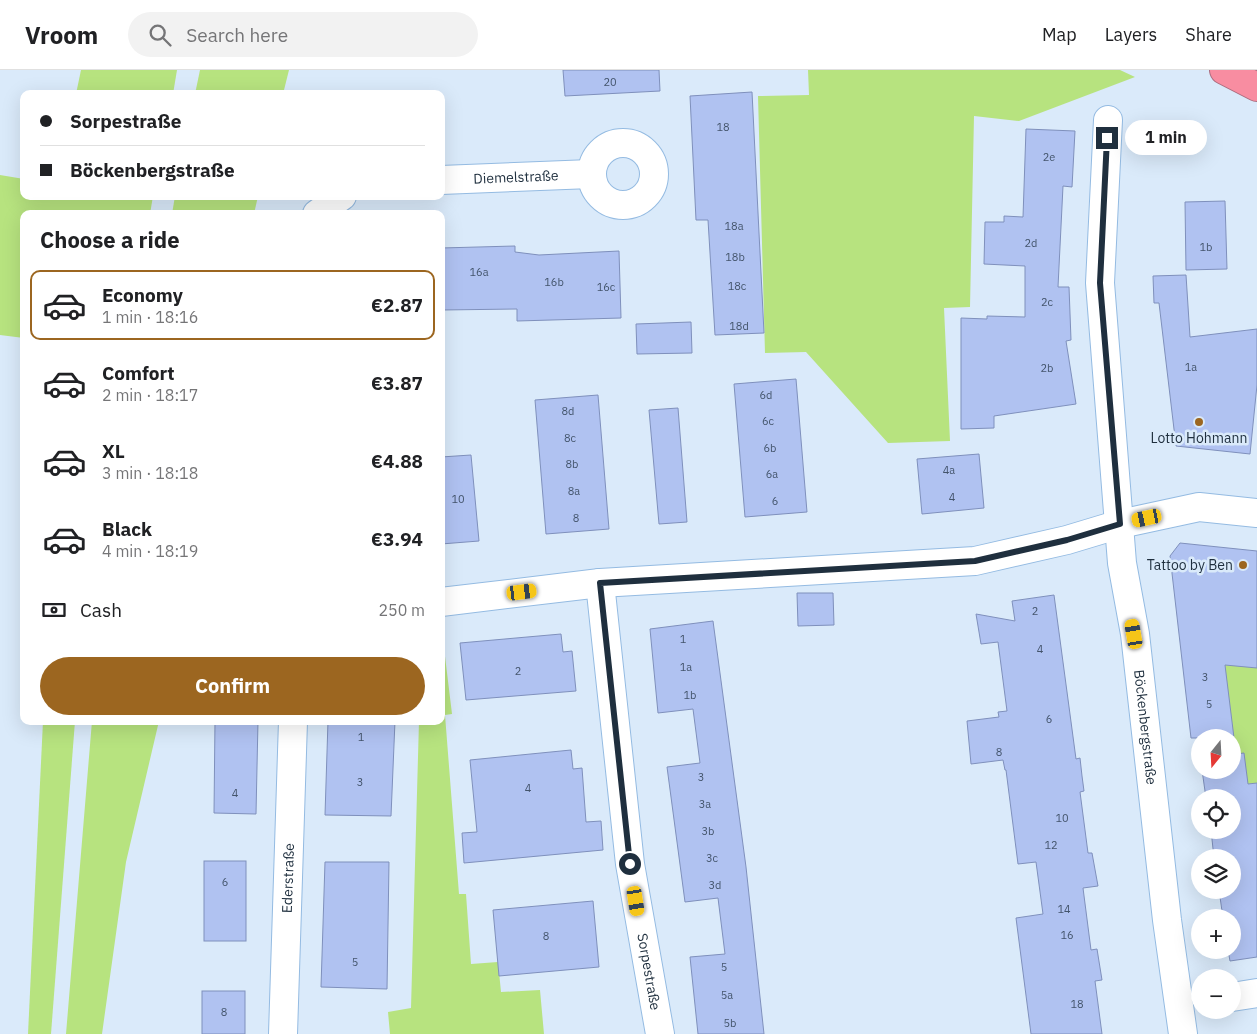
<!DOCTYPE html>
<html lang="en">
<head>
<meta charset="utf-8">
<style>
  :root { --surface:#fff; --page:#f2f2f2; --text:#202124; --muted:#757577; --line:#e0e0e0; --accent:#9c6620 }
  body { margin:0; font-family:"IBM Plex Sans",sans-serif; background:var(--page); color:var(--text); height:100vh; display:flex; flex-direction:column; font-size:19px; white-space:nowrap }
  * { box-sizing:border-box; margin:0 }
  p { font-size:16px; color:var(--muted) }
  .icon { flex:none; width:28px; height:28px; fill:none; stroke:currentColor; stroke-width:2; stroke-linecap:round; stroke-linejoin:round }
  .map { position:relative; flex:1; overflow:hidden }
  .drawer { position:absolute; left:20px; top:140px; width:425px; height:515px; display:flex; flex-direction:column; background:var(--surface); border-radius:10px; box-shadow:0 5px 20px #0002 }
  .drawer>* { flex:none }
  .top-card { position:absolute; left:20px; top:20px; width:425px; height:110px; border-radius:10px; box-shadow:0 5px 20px #0002; display:grid; align-content:center; height:110px; padding:0 20px; background:var(--surface) }
  .needle { width:32px; rotate:198deg }
  .fabs { position:absolute; left:1191px; top:659px; display:grid; gap:10px }
  .fabs a { display:grid; place-items:center; width:50px; height:50px; border-radius:50%; background:var(--surface); box-shadow:0 5px 20px #0002; font-size:25px }
  .end { position:absolute; width:22px; height:22px; margin:-11px; border:6px solid #1f2f3e; background:#fff; box-shadow:0 0 0 2px #fff }
  .from { border-radius:50% }
  .bubble { position:absolute; height:35px; border-radius:18px; background:var(--surface); box-shadow:0 5px 20px #0002; font-size:16px; font-weight:800; line-height:35px; text-align:center }
  .car { position:absolute; width:15px; height:30px; margin:-15px -8px; border-radius:6px; box-shadow:0 0 4px 1px #0007; background:linear-gradient(#f5c518 24%,#345 0 40%,#f5c518 0 76%,#345 0 86%,#f5c518 0) }
  .top-card b { display:flex; align-items:center; gap:18px; height:48px; font-size:19px }
  .top-card b+b { border-top:1px solid var(--line) }
  .top-card i { width:12px; height:12px; background:var(--text) }
  ul { padding:0; list-style:none }
  li { display:flex; align-items:center; gap:15px; height:70px; margin:0 10px 8px; padding:0 10px; border:2px solid transparent; border-radius:10px }
  li div { flex:1 }
  li b { display:block; font-size:19px }
  li em { font-style:normal; font-weight:800 }
  li.active { border-color:var(--accent) }
  li>.icon { width:45px; height:45px; stroke-width:1.5 }
  h2 { padding:0 20px; font-size:22px; line-height:60px }
  .pay { display:flex; align-items:center; gap:12px; height:55px; padding:0 20px; font-size:19px }
  .pay p { margin-inline-start:auto }
  .primary-button { display:flex; gap:10px; margin-top:auto; padding:10px 20px }
  .primary-button a { flex:1; height:58px; border-radius:30px; background:var(--accent); color:#fff; font-size:20px; font-weight:800; line-height:58px; text-align:center }
  header { display:flex; align-items:center; gap:30px; box-sizing:border-box; height:70px; padding:0 25px; background:var(--surface); border-bottom:1px solid var(--line) }
  header strong { font-size:24px }
  nav { display:flex; gap:28px; margin-inline-start:auto; font-size:18px }
  .search { width:350px; height:45px; background:var(--page); display:flex; align-items:center; gap:12px; box-sizing:border-box; padding:0 18px; border-radius:28px; color:var(--muted); font-size:19px }
  .map>svg:first-child { display:block }
</style>
</head>
<body>
<header>
<strong>Vroom</strong>
<div class="search"><svg class="icon" aria-label="search" viewBox="0 0 24 24"><circle cx="10" cy="10" r="6"/><path d="M15 15l6 6"/></svg>Search here</div>
<nav><a>Map</a><a>Layers</a><a>Share</a></nav>
</header>
<div class="map">
<svg width="1257" height="964" viewBox="0 0 1257 964">
  <rect width="100%" height="100%" fill="#daeafa"/>
  <!-- green -->
  <g fill="#b7e37f">
    <polygon points="81,0 177,0 173,24 76,24"/>
    <polygon points="200,0 289,0 283,24 195,24"/>
    <polygon points="808,0 1120,0 1135,7 1019,51 974,46 970,237 944,238 950,371 888,373 806,282 765,283 758,26 809,25"/>
    <polygon points="0,105 24,109 24,126 153,126 150,144 24,144 24,268 0,265"/>
    <polygon points="175,126 258,126 254,144 172,144"/>
    <polygon points="1257,536 1257,783 1233,689 1232,668 1214,553"/>
    <polygon points="444,578 452,644 445,645 459,824 466,824 471,894 498,892 501,922 540,920 544,964 390,964 388,942 411,938 419,651 441,651 441,579"/>
    <polygon points="43,651 75,651 51,964 28,964"/>
    <polygon points="92,651 159,651 126,792 102,964 66,964"/>
  </g>
  <!-- building -->
  <g fill="#b0c2f1" stroke="#7f90bc">
    <polygon points="563,0 659,0 660,21 565,26"/>
    <polygon points="752,22 764,263 715,265 708,150 696,150 690,26"/>
    <polygon points="1026,59 1075,61 1072,117 1063,116 1058,217 1069,217 1071,270 1066,271 1076,334 994,346 994,358 961,359 961,248 987,249 987,246 1025,247 1025,196 984,194 985,152 1004,152 1004,146 1023,147"/>
    <polygon points="1225,131 1227,199 1186,200 1185,132"/>
    <polygon points="515,176 515,182 539,185 619,181 621,248 517,251 517,239 442,240 441,178"/>
    <polygon points="1186,205 1190,267 1257,259 1257,315 1250,384 1176,376 1159,233 1154,233 1153,206"/>
    <polygon points="691,252 692,283 637,284 636,254"/>
    <polygon points="796,309 807,442 745,447 734,314"/>
    <polygon points="598,325 609,459 546,464 535,330"/>
    <polygon points="678,338 687,452 659,454 649,340"/>
    <polygon points="979,384 984,438 922,444 917,389"/>
    <polygon points="471,385 479,471 441,474 441,387"/>
    <polygon points="1180,473 1257,481 1257,598 1225,595 1236,684 1244,683 1248,714 1257,713 1257,887 1230,891 1228,880 1232,880 1232,848 1223,848 1219,820 1232,820 1232,788 1214,788 1211,760 1232,760 1232,728 1206,728 1202,700 1232,700 1232,668 1200,668 1200,682 1198,668 1191,668 1170,486"/>
    <polygon points="797,523 833,523 834,555 798,556"/>
    <polygon points="1054,525 1076,689 1080,688 1082,706 1084,721 1080,722 1088,783 1092,783 1098,816 1083,818 1091,880 1097,879 1102,910 1095,911 1102,964 1031,964 1016,848 1043,844 1036,792 1018,794 1006,700 1005,700 1003,690 971,694 967,651 999,647 998,642 1007,641 998,572 981,574 976,544 1015,551 1012,531"/>
    <polygon points="713,551 746,797 764,964 698,964 690,887 725,884 718,828 685,832 667,697 700,693 693,639 658,643 650,559"/>
    <polygon points="561,564 563,582 572,581 576,621 466,630 460,573"/>
    <polygon points="215,651 258,651 256,744 214,743"/>
    <polygon points="328,651 395,651 391,746 325,745"/>
    <polygon points="571,680 573,699 582,698 586,752 601,751 603,780 464,793 462,763 477,762 470,690"/>
    <rect x="204" y="791" width="42" height="80"/>
    <polygon points="325,792 389,792 387,919 321,917"/>
    <polygon points="593,831 599,897 499,906 493,840"/>
    <rect x="202" y="921" width="43" height="43"/>
  </g>
  <g fill="none" stroke-linecap="round" stroke-linejoin="round">
    <defs>
      <g id="minor">
        <path id="s1" d="M1108,50l-8,163 22,280 13,71 32,286 16,114"/>
        <circle cx="623" cy="104" r="31"/>
        <path id="s2" d="M441,110l150,-6"/>
        <polyline points="317,144 342,126"/>
        <path id="s3" d="M600,513l30,281 30,170"/>
        <polyline points="441,532 600,513 975,491 1067,470 1120,454 1199,437 1257,443"/>
        <polyline points="1232,927 1257,923"/>
        <path id="s4" d="M283,964l10,-313"/>
      </g>
      <polyline id="highway" points="1224,0 1257,17"/>
    </defs>
    <!-- minor casing -->
    <use href="#minor" stroke="#94bbe2" stroke-width="30"/>
    <!-- highway casing -->
    <use href="#highway" stroke="#ac6c7e" stroke-width="30"/>
    <!-- minor -->
    <use href="#minor" stroke="#fff" stroke-width="28"/>
    <!-- highway -->
    <use href="#highway" stroke="#f88da1" stroke-width="28"/>
  </g>
  <g fill="none" stroke-linecap="round" stroke-linejoin="round">
    <!-- route -->
    <polyline stroke="#1f2f3e" stroke-width="6" points="630,794 600,513 975,491 1067,470 1120,454 1100,213 1107,68"/>
  </g>
  <!-- markers -->
  <g fill="#9c6620" stroke="#daeafa" stroke-width="2">
    <circle cx="1199" cy="352" r="5"/>
    <circle cx="1243" cy="495" r="5"/>
  </g>
  <g text-anchor="middle" dominant-baseline="central" stroke-width="5" stroke-linejoin="round" paint-order="stroke">
    <!-- number labels -->
    <g font-size="11" fill="#43546b">
      <text x="610" y="12">20</text>
      <text x="723" y="57">18</text>
      <text x="1049" y="87">2e</text>
      <text x="734" y="156">18a</text>
      <text x="1031" y="173">2d</text>
      <text x="1206" y="177">1b</text>
      <text x="735" y="187">18b</text>
      <text x="479" y="202">16a</text>
      <text x="554" y="212">16b</text>
      <text x="737" y="216">18c</text>
      <text x="606" y="217">16c</text>
      <text x="1047" y="232">2c</text>
      <text x="739" y="256">18d</text>
      <text x="1191" y="297">1a</text>
      <text x="1047" y="298">2b</text>
      <text x="766" y="325">6d</text>
      <text x="568" y="341">8d</text>
      <text x="768" y="351">6c</text>
      <text x="570" y="368">8c</text>
      <text x="770" y="378">6b</text>
      <text x="572" y="394">8b</text>
      <text x="949" y="400">4a</text>
      <text x="772" y="404">6a</text>
      <text x="574" y="421">8a</text>
      <text x="952" y="427">4</text>
      <text x="458" y="429">10</text>
      <text x="775" y="431">6</text>
      <text x="576" y="448">8</text>
      <text x="1035" y="541">2</text>
      <text x="683" y="569">1</text>
      <text x="1040" y="579">4</text>
      <text x="686" y="597">1a</text>
      <text x="518" y="601">2</text>
      <text x="1205" y="607">3</text>
      <text x="690" y="625">1b</text>
      <text x="1209" y="634">5</text>
      <text x="1049" y="649">6</text>
      <text x="361" y="667">1</text>
      <text x="999" y="682">8</text>
      <text x="701" y="707">3</text>
      <text x="360" y="712">3</text>
      <text x="528" y="718">4</text>
      <text x="235" y="723">4</text>
      <text x="705" y="734">3a</text>
      <text x="1062" y="748">10</text>
      <text x="708" y="761">3b</text>
      <text x="1051" y="775">12</text>
      <text x="712" y="788">3c</text>
      <text x="225" y="812">6</text>
      <text x="715" y="815">3d</text>
      <text x="1064" y="839">14</text>
      <text x="1067" y="865">16</text>
      <text x="546" y="866">8</text>
      <text x="355" y="892">5</text>
      <text x="724" y="897">5</text>
      <text x="727" y="925">5a</text>
      <text x="1077" y="934">18</text>
      <text x="224" y="942">8</text>
      <text x="730" y="953">5b</text>
    </g>
    <!-- street labels -->
    <g font-size="14" fill="#1f2f3e" stroke="#daeafa">
      <text stroke="none"><textPath href="#s2" startOffset="75">Diemelstraße</textPath></text>
      <text stroke="none"><textPath href="#s1" startOffset="610">Böckenbergstraße</textPath></text>
      <text stroke="none"><textPath href="#s4" startOffset="156">Ederstraße</textPath></text>
      <text stroke="none"><textPath href="#s3" startOffset="392">Sorpestraße</textPath></text>
    </g>
    <!-- poi labels -->
    <g font-size="14" fill="#1f2f3e" stroke="#daeafa">
      <text x="1199" y="368">Lotto Hohmann</text>
      <text x="1233" y="495" text-anchor="end">Tattoo by Ben</text>
    </g>
  </g>
</svg>
<div class="fabs">
<a><svg class="needle" viewBox="-14 -14 28 28"><path d="M0-13l5 13h-10z" fill="#e53935"/><path d="M0 13l5-13h-10z" fill="#757577"/></svg></a>
<a><svg class="icon" aria-label="locate" viewBox="0 0 24 24"><circle cx="12" cy="12" r="6"/><path d="M12 2v4M12 18v4M2 12h4M18 12h4"/></svg></a>
<a><svg class="icon" aria-label="layers" viewBox="0 0 24 24"><path d="M12 4l9 5-9 5-9-5zM3 14l9 5 9-5"/></svg></a>
<a>+</a>
<a>−</a>
</div>
<i class="end from" style="left:630px;top:794px"></i>
<i class="end" style="left:1107px;top:68px"></i>
<div class="bubble" style="left:1125px;top:50px;width:82px">1 min</div>
<i class="car" style="left:1147px;top:448px;rotate:258deg"></i>
<i class="car" style="left:522px;top:522px;rotate:83deg"></i>
<i class="car" style="left:1134px;top:564px;rotate:350deg"></i>
<i class="car" style="left:636px;top:831px;rotate:171deg"></i>
<div class="top-card">
<b><i class="from"></i>Sorpestraße</b>
<b><i></i>Böckenbergstraße</b>
</div>
<section class="drawer">
<h2>Choose a ride</h2>
<ul>
<li class="active"><svg class="icon" aria-label="car" viewBox="0 0 24 24"><path d="M5 17H2v-5l4-1 3-4h7l3 4 3 1v5h-3M9 17h6M6 11h13"/><circle cx="7" cy="17" r="2"/><circle cx="17" cy="17" r="2"/></svg><div><b>Economy</b><p>1 min · 18:16</p></div><em>€2.87</em></li>
<li><svg class="icon" aria-label="car" viewBox="0 0 24 24"><path d="M5 17H2v-5l4-1 3-4h7l3 4 3 1v5h-3M9 17h6M6 11h13"/><circle cx="7" cy="17" r="2"/><circle cx="17" cy="17" r="2"/></svg><div><b>Comfort</b><p>2 min · 18:17</p></div><em>€3.87</em></li>
<li><svg class="icon" aria-label="car" viewBox="0 0 24 24"><path d="M5 17H2v-5l4-1 3-4h7l3 4 3 1v5h-3M9 17h6M6 11h13"/><circle cx="7" cy="17" r="2"/><circle cx="17" cy="17" r="2"/></svg><div><b>XL</b><p>3 min · 18:18</p></div><em>€4.88</em></li>
<li><svg class="icon" aria-label="car" viewBox="0 0 24 24"><path d="M5 17H2v-5l4-1 3-4h7l3 4 3 1v5h-3M9 17h6M6 11h13"/><circle cx="7" cy="17" r="2"/><circle cx="17" cy="17" r="2"/></svg><div><b>Black</b><p>4 min · 18:19</p></div><em>€3.94</em></li>
</ul>
<div class="pay"><svg class="icon" aria-label="cash" viewBox="0 0 24 24"><path d="M3 7h18v10H3z"/><circle cx="12" cy="12" r="2"/></svg>Cash<p>250 m</p></div>
<div class="primary-button"><a>Confirm</a></div>
</section>
</div>
</body>
</html>
